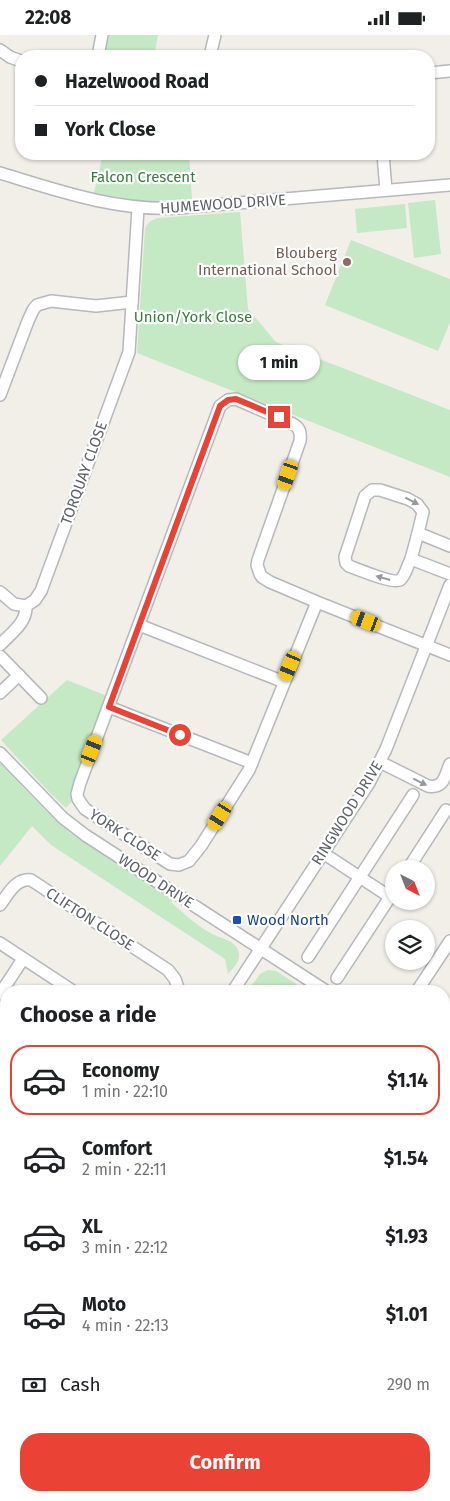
<!DOCTYPE html>
<html lang="en">
<head>
<meta charset="utf-8">
<style>
  :root { --surface:#fff; --page:#f6f6f6; --text:#202124; --muted:#757577; --line:#e0e0e0; --accent:#ea4335 }
  body { margin:0; font-family:"Fira Sans",sans-serif; background:var(--page); color:var(--text); height:100vh; display:flex; flex-direction:column; font-size:19px; white-space:nowrap }
  * { box-sizing:border-box; margin:0 }
  p { font-size:16px; color:var(--muted) }
  .icon { flex:none; width:28px; height:28px; fill:none; stroke:currentColor; stroke-width:2; stroke-linecap:round; stroke-linejoin:round }
  .map { position:relative; flex:1; overflow:hidden }
  .drawer { position:absolute; left:0px; top:950px; width:450px; height:516px; display:flex; flex-direction:column; background:var(--surface); border-radius:20px 20px 0 0; box-shadow:0 1px 4px #0004 }
  .drawer>* { flex:none }
  .guide { position:absolute; left:15px; top:15px; width:420px; height:110px; border-radius:20px; box-shadow:0 1px 4px #0004; display:grid; align-content:center; height:110px; padding:0 20px; background:var(--surface) }
  .needle { width:32px; rotate:138deg }
  .controls { position:absolute; left:385px; top:825px; display:grid; gap:10px }
  .controls a { display:grid; place-items:center; width:50px; height:50px; border-radius:50%; background:var(--surface); box-shadow:0 1px 4px #0004; font-size:25px }
  .end { position:absolute; width:22px; height:22px; margin:-11px; border:6px solid #ea4335; background:#fff; box-shadow:0 0 0 2px #fff }
  .from { border-radius:50% }
  .bubble { position:absolute; height:35px; border-radius:18px; background:var(--surface); box-shadow:0 1px 4px #0004; font-size:16px; font-weight:700; line-height:35px; text-align:center }
  .car { position:absolute; width:15px; height:30px; margin:-15px -8px; border-radius:6px; box-shadow:0 0 4px 1px #0007; background:linear-gradient(#f5c518 24%,#345 0 40%,#f5c518 0 76%,#345 0 86%,#f5c518 0) }
  .guide b { display:flex; align-items:center; gap:18px; height:48px; font-size:19px }
  .guide b+b { border-top:1px solid var(--line) }
  .guide i { width:12px; height:12px; background:var(--text) }
  ul { padding:0; list-style:none }
  li { display:flex; align-items:center; gap:15px; height:70px; margin:0 10px 8px; padding:0 10px; border:2px solid transparent; border-radius:20px }
  li div { flex:1 }
  li b { display:block; font-size:19px }
  li em { font-style:normal; font-weight:700 }
  li.selected { border-color:var(--accent) }
  li>.icon { width:45px; height:45px; stroke-width:1.5 }
  h2 { padding:0 20px; font-size:22px; line-height:60px }
  .pay { display:flex; align-items:center; gap:12px; height:55px; padding:0 20px; font-size:19px }
  .pay p { margin-inline-start:auto }
  .primary-button { display:flex; gap:10px; margin-top:auto; padding:10px 20px }
  .primary-button a { flex:1; height:58px; border-radius:20px; background:var(--accent); color:#fff; font-size:20px; font-weight:700; line-height:58px; text-align:center }
  .status { display:flex; justify-content:space-between; align-items:center; height:35px; padding:0 25px; background:var(--surface); direction:ltr }
  .status svg { height:14px; fill:currentColor }
  .map>svg:first-child { display:block }
</style>
</head>
<body>
<div class="status"><b>22:08</b><svg viewBox="0 0 49 12"><path d="M0 12V9h3v3zM5 12V6h3v6zM10 12V3h3v9zM15 12V0h3v12zM26 1h20v11H26zM47 4h2v5h-2z"/></svg></div>
<div class="map">
<svg width="450" height="1466" viewBox="0 0 450 1466">
  <rect width="100%" height="100%" fill="#f1efe8"/>
  <!-- green -->
  <g fill="#c5e8c5">
    <polygon points="108,0 158,0 154,21 104,21"/>
    <polygon points="103,119 189,119 192,165 139,166 94,158"/>
    <polygon points="435,165 441,219 414,223 408,168"/>
    <polygon points="405,169 407,193 357,198 355,174"/>
    <path d="M240,177l8,97 28,33 174,68v67l-313,-124 8,-124c2,-6 6,-9 13,-11z"/>
    <polygon points="351,205 450,244 450,287 438,316 325,270"/>
    <polygon points="67,645 107,661 71,756 72,766 66,773 49,757 1,705"/>
    <path d="M0,728l45,47 25,23 103,67 -2,2c13,12 25,23 41,32 8,4 22,6 26,16 4,10 -4,17 -10,24l-3,-15 -174,-114 -19,-19 -32,40z"/>
    <polygon points="268,935 276,936 307,956 274,956 266,951 249,954 260,939"/>
    <polygon points="444,1042 450,1046 450,1072 444,1069"/>
    <polygon points="450,1183 450,1254 444,1260 444,1193"/>
    <polygon points="444,1289 450,1303 450,1327 444,1331"/>
    <polygon points="99,1460 264,1460 257,1466 93,1466"/>
  </g>
  <g fill="none" stroke-linecap="round" stroke-linejoin="round">
    <defs>
      <g id="minor">
        <polyline points="0,15 10,22 21,26"/>
        <polyline points="98,21 102,0"/>
        <polyline points="210,21 215,0"/>
        <polyline points="429,38 450,36"/>
        <polyline points="383,119 386,155"/>
        <path d="M0,138c59,18 116,38 178,35l272,-23"/>
        <polyline points="0,360 28,286 33,275 37,270 51,266 96,271 132,267"/>
        <path d="M450,511l-32,-13 5,-21 -6,-8 -9,-5 -28,-9h-8l-7,6 -20,61 1,6 3,3c8,3 44,18 51,14 5,-3 8,-16 11,-21l39,15"/>
        <polyline points="411,524 418,498"/>
        <polyline points="0,557 14,569 26,571 35,565 41,556 129,317 138,173"/>
        <path d="M317,567l-68,168 -48,76 -12,15 -10,4 -9,-1 -85,-55 -7,-10 -1,-5 3,-11 140,-377 8,-6 8,-1 57,25c7,4 8,9 7,17l-42,119 -1,5 3,9 2,3 8,5 47,20 133,53"/>
        <polyline points="139,590 284,647"/>
        <path d="M0,610c10,-11 27,-22 26,-39"/>
        <polyline points="0,621 41,663"/>
        <polyline points="0,658 19,640"/>
        <polyline points="109,672 252,728"/>
        <polyline points="0,718 63,783 85,800 326,956"/>
        <path d="M380,727l48,24c16,3 17,-10 22,-22"/>
        <polyline points="323,818 390,862"/>
        <polyline points="408,834 446,775"/>
        <path d="M0,870c8,-11 16,-27 31,-25l137,90 7,9 3,9"/>
        <polyline points="0,908 73,956"/>
        <polyline points="308,922 413,760"/>
        <polyline points="337,943 394,856"/>
        <polyline points="233,956 369,748 386,714 450,550"/>
        <polyline points="417,956 450,906"/>
        <polyline points="0,959 23,924"/>
        <polyline points="444,1008 450,1012"/>
        <polyline points="444,1034 450,1038"/>
        <polyline points="0,1085 6,1080"/>
        <polyline points="0,1224 6,1219"/>
        <polyline points="444,1340 450,1338"/>
        <polyline points="444,1396 450,1403"/>
        <polyline points="444,1457 450,1452"/>
        <polyline points="12,1460 12,1466"/>
        <polyline points="46,1466 52,1460"/>
        <polyline points="270,1466 278,1460"/>
        <polyline points="432,1466 439,1460"/>
      </g>
    </defs>
    <!-- minor casing -->
    <use href="#minor" stroke="#b5b8bc" stroke-width="14"/>
    <!-- minor -->
    <use href="#minor" stroke="#fff" stroke-width="11"/>
  </g>
  <!-- one-way arrows -->
  <defs><path id="oneway-solid" d="M-6-.8H1V-3.2L6.5 0L1 3.2V.8H-6Z" transform="scale(1.25)"/></defs>
  <g fill="#979a9d">
    <use href="#oneway-solid" transform="translate(412 466) rotate(27)"/>
    <use href="#oneway-solid" transform="translate(383 543) rotate(-164)"/>
    <use href="#oneway-solid" transform="translate(420 747) rotate(26)"/>
  </g>
  <g fill="none" stroke-linecap="round" stroke-linejoin="round">
    <!-- route -->
    <polyline stroke="#ea4335" stroke-width="6" points="180,700 109,672 220,371 228,365 236,364 279,382"/>
  </g>
  <!-- markers -->
  <circle fill="#8d6e63" stroke="#fff" stroke-width="2" cx="347" cy="227" r="5"/>
  <rect fill="#1a4fb4" stroke="#fff" stroke-width="2" x="232" y="880" width="10" height="10" rx="2.5"/>
  <g text-anchor="middle" dominant-baseline="central" stroke-width="4.5" stroke-linejoin="round" paint-order="stroke">
    <!-- park labels -->
    <g font-size="15" fill="#348238" stroke="#fff">
      <text x="143" y="142">Falcon Crescent</text>
      <text x="193" y="282">Union/York Close</text>
    </g>
    <!-- street labels -->
    <g font-size="15" fill="#5f6368" stroke="#fff">
      <text transform="translate(223 169) rotate(-4)">HUMEWOOD DRIVE</text>
      <text transform="translate(84 438) rotate(-70)">TORQUAY CLOSE</text>
      <text transform="translate(347 778) rotate(-58)">RINGWOOD DRIVE</text>
      <text transform="translate(125 800) rotate(33)">YORK CLOSE</text>
      <text transform="translate(156 846) rotate(33)">WOOD DRIVE</text>
      <text transform="translate(90 884) rotate(33)">CLIFTON CLOSE</text>
    </g>
    <!-- education labels -->
    <g font-size="15" fill="#785e54" stroke="#fff" text-anchor="end">
      <text x="337" y="218">Blouberg<tspan x="337" dy="17">International School</tspan></text>
    </g>
    <!-- transit labels -->
    <g font-size="15" fill="#164399" stroke="#fff" text-anchor="start">
      <text x="247" y="885">Wood North</text>
    </g>
  </g>
</svg>
<div class="controls">
<a><svg class="needle" viewBox="-14 -14 28 28"><path d="M0-13l5 13h-10z" fill="#e53935"/><path d="M0 13l5-13h-10z" fill="#757577"/></svg></a>
<a><svg class="icon" aria-label="layers" viewBox="0 0 24 24"><path d="M12 4l9 5-9 5-9-5zM3 14l9 5 9-5"/></svg></a>
</div>
<i class="end from" style="left:180px;top:700px"></i>
<i class="end" style="left:279px;top:382px"></i>
<div class="bubble" style="left:238px;top:310px;width:82px">1 min</div>
<i class="car" style="left:288px;top:440px;rotate:199deg"></i>
<i class="car" style="left:366px;top:586px;rotate:291deg"></i>
<i class="car" style="left:290px;top:631px;rotate:203deg"></i>
<i class="car" style="left:92px;top:715px;rotate:22deg"></i>
<i class="car" style="left:220px;top:781px;rotate:212deg"></i>
<div class="guide">
<b><i class="from"></i>Hazelwood Road</b>
<b><i></i>York Close</b>
</div>
<section class="drawer">
<h2>Choose a ride</h2>
<ul>
<li class="selected"><svg class="icon" aria-label="car" viewBox="0 0 24 24"><path d="M5 17H2v-5l4-1 3-4h7l3 4 3 1v5h-3M9 17h6M6 11h13"/><circle cx="7" cy="17" r="2"/><circle cx="17" cy="17" r="2"/></svg><div><b>Economy</b><p>1 min · 22:10</p></div><em>$1.14</em></li>
<li><svg class="icon" aria-label="car" viewBox="0 0 24 24"><path d="M5 17H2v-5l4-1 3-4h7l3 4 3 1v5h-3M9 17h6M6 11h13"/><circle cx="7" cy="17" r="2"/><circle cx="17" cy="17" r="2"/></svg><div><b>Comfort</b><p>2 min · 22:11</p></div><em>$1.54</em></li>
<li><svg class="icon" aria-label="car" viewBox="0 0 24 24"><path d="M5 17H2v-5l4-1 3-4h7l3 4 3 1v5h-3M9 17h6M6 11h13"/><circle cx="7" cy="17" r="2"/><circle cx="17" cy="17" r="2"/></svg><div><b>XL</b><p>3 min · 22:12</p></div><em>$1.93</em></li>
<li><svg class="icon" aria-label="car" viewBox="0 0 24 24"><path d="M5 17H2v-5l4-1 3-4h7l3 4 3 1v5h-3M9 17h6M6 11h13"/><circle cx="7" cy="17" r="2"/><circle cx="17" cy="17" r="2"/></svg><div><b>Moto</b><p>4 min · 22:13</p></div><em>$1.01</em></li>
</ul>
<div class="pay"><svg class="icon" aria-label="cash" viewBox="0 0 24 24"><path d="M3 7h18v10H3z"/><circle cx="12" cy="12" r="2"/></svg>Cash<p>290 m</p></div>
<div class="primary-button"><a>Confirm</a></div>
</section>
</div>
</body>
</html>
